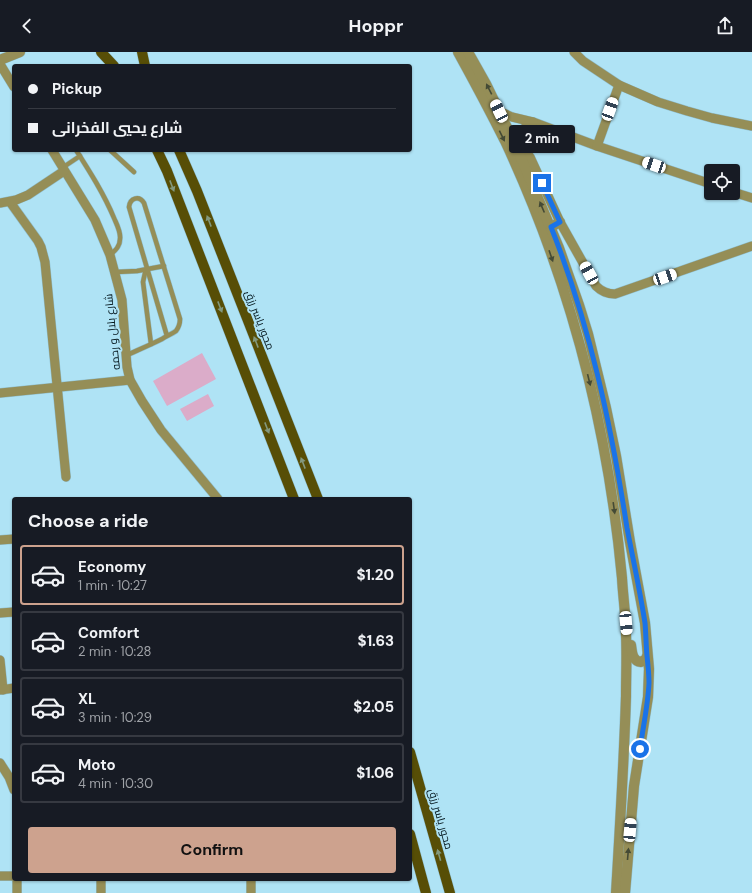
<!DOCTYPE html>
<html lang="en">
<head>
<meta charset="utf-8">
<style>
  :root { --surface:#171b24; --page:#20242c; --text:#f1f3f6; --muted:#9ea1a6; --line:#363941; --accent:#cda28e }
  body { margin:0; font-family:"DM Sans",Cairo,sans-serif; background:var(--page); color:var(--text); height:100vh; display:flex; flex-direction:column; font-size:15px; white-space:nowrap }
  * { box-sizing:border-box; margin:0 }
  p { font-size:13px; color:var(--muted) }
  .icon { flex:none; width:22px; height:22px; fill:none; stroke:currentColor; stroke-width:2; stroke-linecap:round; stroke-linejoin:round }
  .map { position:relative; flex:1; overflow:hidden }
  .sheet { position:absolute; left:12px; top:445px; width:400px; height:384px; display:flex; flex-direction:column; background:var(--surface); border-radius:4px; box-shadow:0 1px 3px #0004 }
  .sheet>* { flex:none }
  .hud { position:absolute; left:12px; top:12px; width:400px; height:88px; border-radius:4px; box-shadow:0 1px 3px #0004; display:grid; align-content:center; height:88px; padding:0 16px; background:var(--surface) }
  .controls { position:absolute; left:704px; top:112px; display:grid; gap:8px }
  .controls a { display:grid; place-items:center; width:36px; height:36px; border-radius:4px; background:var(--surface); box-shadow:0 1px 3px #0004; font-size:20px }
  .end { position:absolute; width:18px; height:18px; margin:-9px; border:5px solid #1a73e8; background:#fff; box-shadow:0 0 0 2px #fff }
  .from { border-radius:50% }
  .bubble { position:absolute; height:28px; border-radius:4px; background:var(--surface); box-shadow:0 1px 3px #0004; font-size:13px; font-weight:700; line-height:28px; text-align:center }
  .car { position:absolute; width:12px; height:24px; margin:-12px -6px; border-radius:5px; box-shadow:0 0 3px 1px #0007; background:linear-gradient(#fff 24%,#345 0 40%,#fff 0 76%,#345 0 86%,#fff 0) }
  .hud b { display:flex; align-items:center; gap:14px; height:38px; font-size:15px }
  .hud b+b { border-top:1px solid var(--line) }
  .hud i { width:10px; height:10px; background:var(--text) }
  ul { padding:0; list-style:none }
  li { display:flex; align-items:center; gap:12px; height:60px; margin:0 8px 6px; padding:0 8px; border:2px solid var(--line); border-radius:4px }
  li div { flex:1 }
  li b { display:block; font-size:15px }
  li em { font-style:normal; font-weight:700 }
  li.on { border-color:var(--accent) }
  li>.icon { width:36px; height:36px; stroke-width:1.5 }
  h2 { padding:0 16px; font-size:18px; line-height:48px }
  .primary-button { display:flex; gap:8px; margin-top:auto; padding:8px 16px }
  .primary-button a { flex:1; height:46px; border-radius:4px; background:var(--accent); color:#111; font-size:16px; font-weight:700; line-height:46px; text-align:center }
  header { display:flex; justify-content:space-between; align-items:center; height:52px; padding:0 16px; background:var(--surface); font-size:18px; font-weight:700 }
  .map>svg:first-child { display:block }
</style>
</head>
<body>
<header><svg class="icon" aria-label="back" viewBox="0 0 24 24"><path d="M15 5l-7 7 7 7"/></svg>Hoppr<svg class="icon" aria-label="share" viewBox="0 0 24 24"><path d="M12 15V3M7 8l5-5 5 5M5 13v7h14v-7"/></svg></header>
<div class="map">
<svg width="752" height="841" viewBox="0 0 752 841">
  <rect width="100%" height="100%" fill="#afe3f5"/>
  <!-- green -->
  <g fill="#dbacc9">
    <polygon points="202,301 216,327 167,354 153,329"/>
    <polygon points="208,342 214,354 187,369 180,357"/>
  </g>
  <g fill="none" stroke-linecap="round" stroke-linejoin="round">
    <defs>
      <g id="service">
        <path d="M76,98c14,22 28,44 38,68 3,7 7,14 6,21 0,7 -4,11 -10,16"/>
        <polyline points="110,98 134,120"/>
        <polyline points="62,116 80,104"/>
        <polyline points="147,218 145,221 143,230 151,292"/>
        <polyline points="116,220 137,219 164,214"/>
        <path d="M127,303c11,-5 23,-10 35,-16 4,-3 10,-5 14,-8 3,-4 4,-8 4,-12l-36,-116c-5,-8 -14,-5 -15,4l38,129"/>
      </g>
      <g id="minor">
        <polyline points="574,0 583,9 619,33 658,50 687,59 712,66 752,74"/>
        <polyline points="0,12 14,35"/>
        <polyline points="499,59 512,65 533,70 597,94 711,132"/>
        <path d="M516,94c1,-11 7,-19 17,-24"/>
        <polyline points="597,94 619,33"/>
        <polyline points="52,98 95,168 110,203 122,248 127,315 130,328 142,349 161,378 218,447"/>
        <path d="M518,98c6,0 9,2 12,7l30,65 36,64c6,6 11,8 19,8l137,-48"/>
        <polyline points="733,140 752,146"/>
        <polyline points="10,150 38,189 41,195 45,210 66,425"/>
        <polyline points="0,151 16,148 28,143 64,119"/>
        <polyline points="0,341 130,328"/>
        <polyline points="0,488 14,487"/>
        <polyline points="0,561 14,560"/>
        <polyline points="0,608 3,638"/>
        <polyline points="0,638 14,636"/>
        <polyline points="0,711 9,725 14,738"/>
        <polyline points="0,824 14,824"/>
        <polyline points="17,827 17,841"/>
        <polyline points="101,827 101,841"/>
        <polyline points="251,827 251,841"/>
      </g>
      <g id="tertiary">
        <path d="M458,0c16,29 32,59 47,89 64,137 103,286 117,437 1,19 4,38 4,57 1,20 0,41 0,61 -2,66 -6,131 -10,197"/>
        <polyline points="468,0 486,32 516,94 559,196 579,253 588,282 606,356 616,404 630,490 645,571 649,617 648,645 634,734 625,841"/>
        <polyline points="0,8 20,0"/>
        <polyline points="551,175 560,170"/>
        <path d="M631,593c1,7 1,16 10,17l5,-3 1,-3"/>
      </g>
      <g id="primary">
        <polyline points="101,0 114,14"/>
        <polyline points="142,0 145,14"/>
        <polyline points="157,98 167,119 294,447"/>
        <polyline points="179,98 197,139 318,447"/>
        <polyline points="410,700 450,841"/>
        <polyline points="410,782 426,841"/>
      </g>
    </defs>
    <!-- service casing -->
    <use href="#service" stroke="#90becd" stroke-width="5.5"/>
    <!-- minor casing -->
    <use href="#minor" stroke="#90becd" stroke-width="10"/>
    <!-- tertiary casing -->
    <use href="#tertiary" stroke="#90becd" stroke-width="11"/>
    <!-- primary casing -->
    <use href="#primary" stroke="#90becd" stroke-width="11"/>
    <!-- service -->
    <use href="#service" stroke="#958e57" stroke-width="4.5"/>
    <!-- minor -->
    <use href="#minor" stroke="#958e57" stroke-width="9"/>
    <!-- tertiary -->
    <use href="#tertiary" stroke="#958e57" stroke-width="10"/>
    <!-- primary -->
    <use href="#primary" stroke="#574e06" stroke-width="10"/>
  </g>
  <!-- one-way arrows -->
  <defs><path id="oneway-solid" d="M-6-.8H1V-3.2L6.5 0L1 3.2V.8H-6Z"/></defs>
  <g fill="#444a35">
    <use href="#oneway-solid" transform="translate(489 37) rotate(-117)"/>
    <use href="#oneway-solid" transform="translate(502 84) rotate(64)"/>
    <use href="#oneway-solid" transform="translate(542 155) rotate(-113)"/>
    <use href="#oneway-solid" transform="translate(551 204) rotate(71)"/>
    <use href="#oneway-solid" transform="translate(589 328) rotate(76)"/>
    <use href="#oneway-solid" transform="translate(614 456) rotate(82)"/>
    <use href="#oneway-solid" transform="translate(628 802) rotate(-85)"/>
  </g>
  <g fill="#83987e">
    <use href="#oneway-solid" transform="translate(172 134) rotate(69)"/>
    <use href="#oneway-solid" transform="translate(209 169) rotate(-111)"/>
    <use href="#oneway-solid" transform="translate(220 255) rotate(69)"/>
    <use href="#oneway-solid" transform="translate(256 290) rotate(-111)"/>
    <use href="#oneway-solid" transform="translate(267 376) rotate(69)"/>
    <use href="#oneway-solid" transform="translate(303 411) rotate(-111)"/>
    <use href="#oneway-solid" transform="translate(439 803) rotate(-106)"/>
  </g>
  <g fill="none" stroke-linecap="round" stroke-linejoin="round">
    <!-- route -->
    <path stroke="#1a73e8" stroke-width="5" d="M542,131l18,39 -9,5c39,98 60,197 76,301 6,31 13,63 18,95 1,11 1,22 2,33 1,9 2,18 2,27 -1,22 -6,44 -9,66"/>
  </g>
  <g text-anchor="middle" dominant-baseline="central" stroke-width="4" stroke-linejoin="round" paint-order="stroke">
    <!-- street labels -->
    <g font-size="11" fill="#011319" stroke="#afe3f5">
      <text transform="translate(260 268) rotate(69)">محور ياسر رزق</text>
      <text transform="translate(112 280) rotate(-96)">شارع بلال و رحمه</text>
      <text transform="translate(441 767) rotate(74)">محور ياسر رزق</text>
    </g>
  </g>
</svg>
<div class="controls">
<a><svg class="icon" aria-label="locate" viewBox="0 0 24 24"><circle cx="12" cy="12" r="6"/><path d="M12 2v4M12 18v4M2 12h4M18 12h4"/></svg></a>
</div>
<i class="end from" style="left:640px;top:697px"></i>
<i class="end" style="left:542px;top:131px"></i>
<div class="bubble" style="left:509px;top:73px;width:66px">2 min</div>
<i class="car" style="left:610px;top:57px;rotate:20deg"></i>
<i class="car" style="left:499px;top:59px;rotate:334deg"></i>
<i class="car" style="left:654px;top:113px;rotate:289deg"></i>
<i class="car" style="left:589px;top:221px;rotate:331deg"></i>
<i class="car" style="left:665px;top:225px;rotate:71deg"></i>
<i class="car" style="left:626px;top:571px;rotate:175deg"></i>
<i class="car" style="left:630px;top:778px;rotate:5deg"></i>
<div class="hud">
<b><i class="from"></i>Pickup</b>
<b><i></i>شارع يحيي الفخرانى</b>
</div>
<section class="sheet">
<h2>Choose a ride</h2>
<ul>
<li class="on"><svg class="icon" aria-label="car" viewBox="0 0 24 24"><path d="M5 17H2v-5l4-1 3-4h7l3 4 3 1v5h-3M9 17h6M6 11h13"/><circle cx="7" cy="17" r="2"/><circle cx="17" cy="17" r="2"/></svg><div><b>Economy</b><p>1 min · 10:27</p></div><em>$1.20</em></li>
<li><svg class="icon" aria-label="car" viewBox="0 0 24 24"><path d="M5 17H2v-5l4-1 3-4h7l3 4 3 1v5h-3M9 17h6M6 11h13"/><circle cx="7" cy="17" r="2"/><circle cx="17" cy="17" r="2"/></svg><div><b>Comfort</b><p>2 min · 10:28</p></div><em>$1.63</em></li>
<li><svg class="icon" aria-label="car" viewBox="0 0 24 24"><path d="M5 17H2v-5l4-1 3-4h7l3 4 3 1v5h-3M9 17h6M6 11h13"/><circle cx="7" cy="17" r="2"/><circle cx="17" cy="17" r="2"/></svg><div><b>XL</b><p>3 min · 10:29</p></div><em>$2.05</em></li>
<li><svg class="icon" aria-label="car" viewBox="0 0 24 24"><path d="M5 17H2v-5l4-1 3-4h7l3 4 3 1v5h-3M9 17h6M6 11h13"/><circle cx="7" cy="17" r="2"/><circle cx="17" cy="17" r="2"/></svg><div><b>Moto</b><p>4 min · 10:30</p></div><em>$1.06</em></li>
</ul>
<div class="primary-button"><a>Confirm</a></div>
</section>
</div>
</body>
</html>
